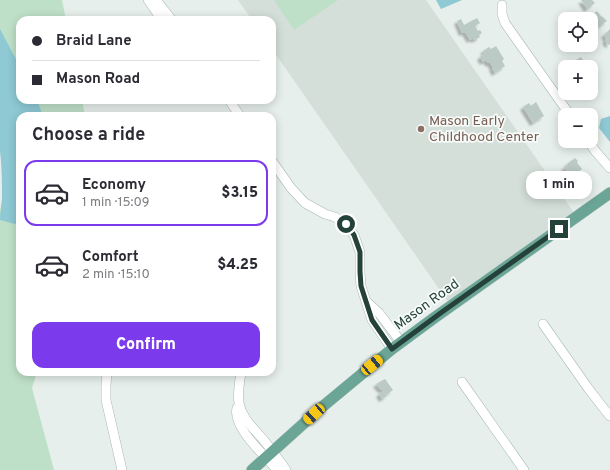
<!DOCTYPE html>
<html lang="en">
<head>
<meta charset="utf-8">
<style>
  :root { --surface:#fff; --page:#f7f7f7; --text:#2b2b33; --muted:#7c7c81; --line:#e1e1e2; --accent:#7c3aed }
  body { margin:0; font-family:Overpass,sans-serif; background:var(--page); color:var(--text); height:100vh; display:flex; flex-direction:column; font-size:15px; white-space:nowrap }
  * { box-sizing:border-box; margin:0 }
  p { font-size:13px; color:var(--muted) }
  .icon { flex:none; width:22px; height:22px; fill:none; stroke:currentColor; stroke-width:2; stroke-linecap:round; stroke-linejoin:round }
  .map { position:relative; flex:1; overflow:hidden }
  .side { position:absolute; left:16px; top:112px; width:260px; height:264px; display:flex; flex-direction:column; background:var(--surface); border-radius:12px; box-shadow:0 2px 10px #0003 }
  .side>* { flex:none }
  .banner { position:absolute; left:16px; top:16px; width:260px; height:88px; border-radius:12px; box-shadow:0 2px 10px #0003; display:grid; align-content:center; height:88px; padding:0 16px; background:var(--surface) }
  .fabs { position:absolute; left:558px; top:12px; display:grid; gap:8px }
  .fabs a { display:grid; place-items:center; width:40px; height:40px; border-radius:8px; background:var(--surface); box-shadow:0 2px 10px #0003; font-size:20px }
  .end { position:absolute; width:18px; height:18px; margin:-9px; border:5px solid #24423a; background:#fff; box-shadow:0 0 0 2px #fff }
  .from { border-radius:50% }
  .bubble { position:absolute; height:28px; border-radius:12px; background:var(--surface); box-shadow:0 2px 10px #0003; font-size:13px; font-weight:800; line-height:28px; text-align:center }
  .car { position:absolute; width:12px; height:24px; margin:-12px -6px; border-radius:5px; box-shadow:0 0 3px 1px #0007; background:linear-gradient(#f5c518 24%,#345 0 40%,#f5c518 0 76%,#345 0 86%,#f5c518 0) }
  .banner b { display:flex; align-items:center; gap:14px; height:38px; font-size:15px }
  .banner b+b { border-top:1px solid var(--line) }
  .banner i { width:10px; height:10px; background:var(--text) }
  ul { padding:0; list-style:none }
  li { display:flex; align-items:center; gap:12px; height:66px; margin:0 8px 6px; padding:0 8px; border:2px solid transparent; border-radius:12px }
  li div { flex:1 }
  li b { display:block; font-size:15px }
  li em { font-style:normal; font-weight:800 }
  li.active { border-color:var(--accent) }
  li>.icon { width:36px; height:36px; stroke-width:1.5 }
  h2 { padding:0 16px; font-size:18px; line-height:48px }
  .action { display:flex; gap:8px; margin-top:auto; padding:8px 16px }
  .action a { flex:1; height:46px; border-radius:12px; background:var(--accent); color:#fff; font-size:16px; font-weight:800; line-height:46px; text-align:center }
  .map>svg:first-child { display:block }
</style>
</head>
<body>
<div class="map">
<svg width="610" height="470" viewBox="0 0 610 470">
  <defs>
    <filter id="shadow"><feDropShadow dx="-3" dy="3" stdDeviation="1" flood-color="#0004"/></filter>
  </defs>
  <rect width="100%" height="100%" fill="#e6efeb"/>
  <!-- built -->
  <polygon fill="#d4dfda" points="238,0 426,0 577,217 451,306 272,49 272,20 252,20"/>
  <!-- green -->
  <g fill="#bfe0c8">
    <path d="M0,0h62l4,20h-46v80h62l3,16h-65v256h17l-5,16 22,82h-54v-259c4,-19 3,-41 0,-61z"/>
    <polygon points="274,0 338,0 294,30"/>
  </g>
  <!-- water -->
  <g fill="#8ec9d4">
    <polygon points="436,0 462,0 441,9"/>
    <path d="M0,29l20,38v33h17l6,16h-23v105l-5,3 -15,-4c0,-6 1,-12 2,-19 0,-17 0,-34 -2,-51z"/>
    <polygon points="610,116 610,142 599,128 601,119"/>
  </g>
  <!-- building -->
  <g fill="#bbcac4" filter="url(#shadow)">
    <polygon points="581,0 592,0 595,3 587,9"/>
    <polygon points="597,11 601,16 603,17 607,21 597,28 591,20 592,18 591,16"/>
    <polygon points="477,18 480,23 475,26 478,31 480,30 482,33 479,35 480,37 474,40 473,38 470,40 465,32 462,33 457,21 461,19 464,25"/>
    <polygon points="610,29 610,44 608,45 605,40 607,39 604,35"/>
    <polygon points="496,46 504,59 502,61 505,66 495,73 492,68 493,67 490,63 488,63 486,60 483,62 480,57 485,53 483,51 489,47 491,49"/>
    <polygon points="581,57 584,62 582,63 584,67 565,67"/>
    <polygon points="536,102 544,116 533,123 523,107 529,103 531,106"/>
    <polygon points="575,158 578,161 577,162 578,164 582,169 580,171 583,175 578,179 576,176 573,179 569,174 568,175 565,172 567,171 564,167 568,165 567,164"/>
    <polygon points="385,379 393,390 386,395 387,396 382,399 379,394 383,391 382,389 381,390 376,384"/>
  </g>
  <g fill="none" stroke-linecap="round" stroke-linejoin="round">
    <defs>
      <g id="minor">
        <polyline points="148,0 162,20"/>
        <polyline points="156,0 172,20"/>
        <polyline points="502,5 502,14 505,23 570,115"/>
        <polyline points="229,100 240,116"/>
        <polyline points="588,141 596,152 610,168"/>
        <polyline points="272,161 291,188 305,203 325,214 335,217 345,224 354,235 360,252 360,272 361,286 372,320 392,349"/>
        <polyline points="367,302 379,313 401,342"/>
        <polyline points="543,324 588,388 605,410 610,416"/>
        <polyline points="107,372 106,386 106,400 122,470"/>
        <path d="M241,372c-1,10 -4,20 -2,31 3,17 17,27 27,40 7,9 14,18 20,27"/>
        <polyline points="462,382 524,470"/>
        <path d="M237,408c-5,20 29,48 40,62"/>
      </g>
      <polyline id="major" points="252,470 322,407 392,349 434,318 610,193"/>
    </defs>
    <!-- minor casing -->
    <use href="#minor" stroke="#a8b8b2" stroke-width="10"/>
    <!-- major casing -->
    <use href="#major" stroke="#c2cac8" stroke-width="12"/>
    <!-- minor -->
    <use href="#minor" stroke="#fff" stroke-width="9"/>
    <!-- major -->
    <use href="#major" stroke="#6aa596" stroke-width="11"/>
  </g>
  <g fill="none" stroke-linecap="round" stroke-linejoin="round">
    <!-- route -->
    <polyline stroke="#24423a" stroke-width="5" points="346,224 354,235 360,252 360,272 361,286 372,320 392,349 442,312 559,229"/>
  </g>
  <!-- markers -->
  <circle fill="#8d6e63" stroke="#f7fbf9" stroke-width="1.5" cx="421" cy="129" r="4"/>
  <g text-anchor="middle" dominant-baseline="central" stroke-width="3.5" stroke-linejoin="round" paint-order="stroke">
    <!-- education labels -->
    <g font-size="14" fill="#785e54" stroke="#f7fbf9" text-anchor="start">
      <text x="429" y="121">Mason Early<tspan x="429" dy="16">Childhood Center</tspan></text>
    </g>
    <!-- street labels -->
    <g font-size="14" fill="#24423a" stroke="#f7fbf9">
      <text transform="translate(427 305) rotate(-36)">Mason Road</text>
    </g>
  </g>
</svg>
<div class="fabs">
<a><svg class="icon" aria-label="locate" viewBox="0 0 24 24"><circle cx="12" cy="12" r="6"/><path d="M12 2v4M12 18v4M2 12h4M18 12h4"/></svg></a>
<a>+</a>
<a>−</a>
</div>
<i class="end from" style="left:346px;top:224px"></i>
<i class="end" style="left:559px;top:229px"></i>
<div class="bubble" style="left:526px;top:171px;width:66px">1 min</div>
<i class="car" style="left:372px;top:365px;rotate:51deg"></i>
<i class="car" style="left:314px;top:414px;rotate:228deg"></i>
<div class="banner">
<b><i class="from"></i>Braid Lane</b>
<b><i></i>Mason Road</b>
</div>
<section class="side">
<h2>Choose a ride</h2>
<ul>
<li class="active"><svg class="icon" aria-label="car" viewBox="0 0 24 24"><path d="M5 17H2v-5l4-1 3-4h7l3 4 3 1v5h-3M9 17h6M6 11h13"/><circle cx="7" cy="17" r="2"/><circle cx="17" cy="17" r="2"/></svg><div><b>Economy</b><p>1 min · 15:09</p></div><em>$3.15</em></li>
<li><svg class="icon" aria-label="car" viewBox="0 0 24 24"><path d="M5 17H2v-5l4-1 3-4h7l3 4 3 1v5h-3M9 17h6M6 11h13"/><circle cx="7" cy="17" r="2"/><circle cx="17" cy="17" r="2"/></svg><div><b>Comfort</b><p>2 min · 15:10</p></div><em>$4.25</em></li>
</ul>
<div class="action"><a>Confirm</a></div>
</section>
</div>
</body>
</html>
